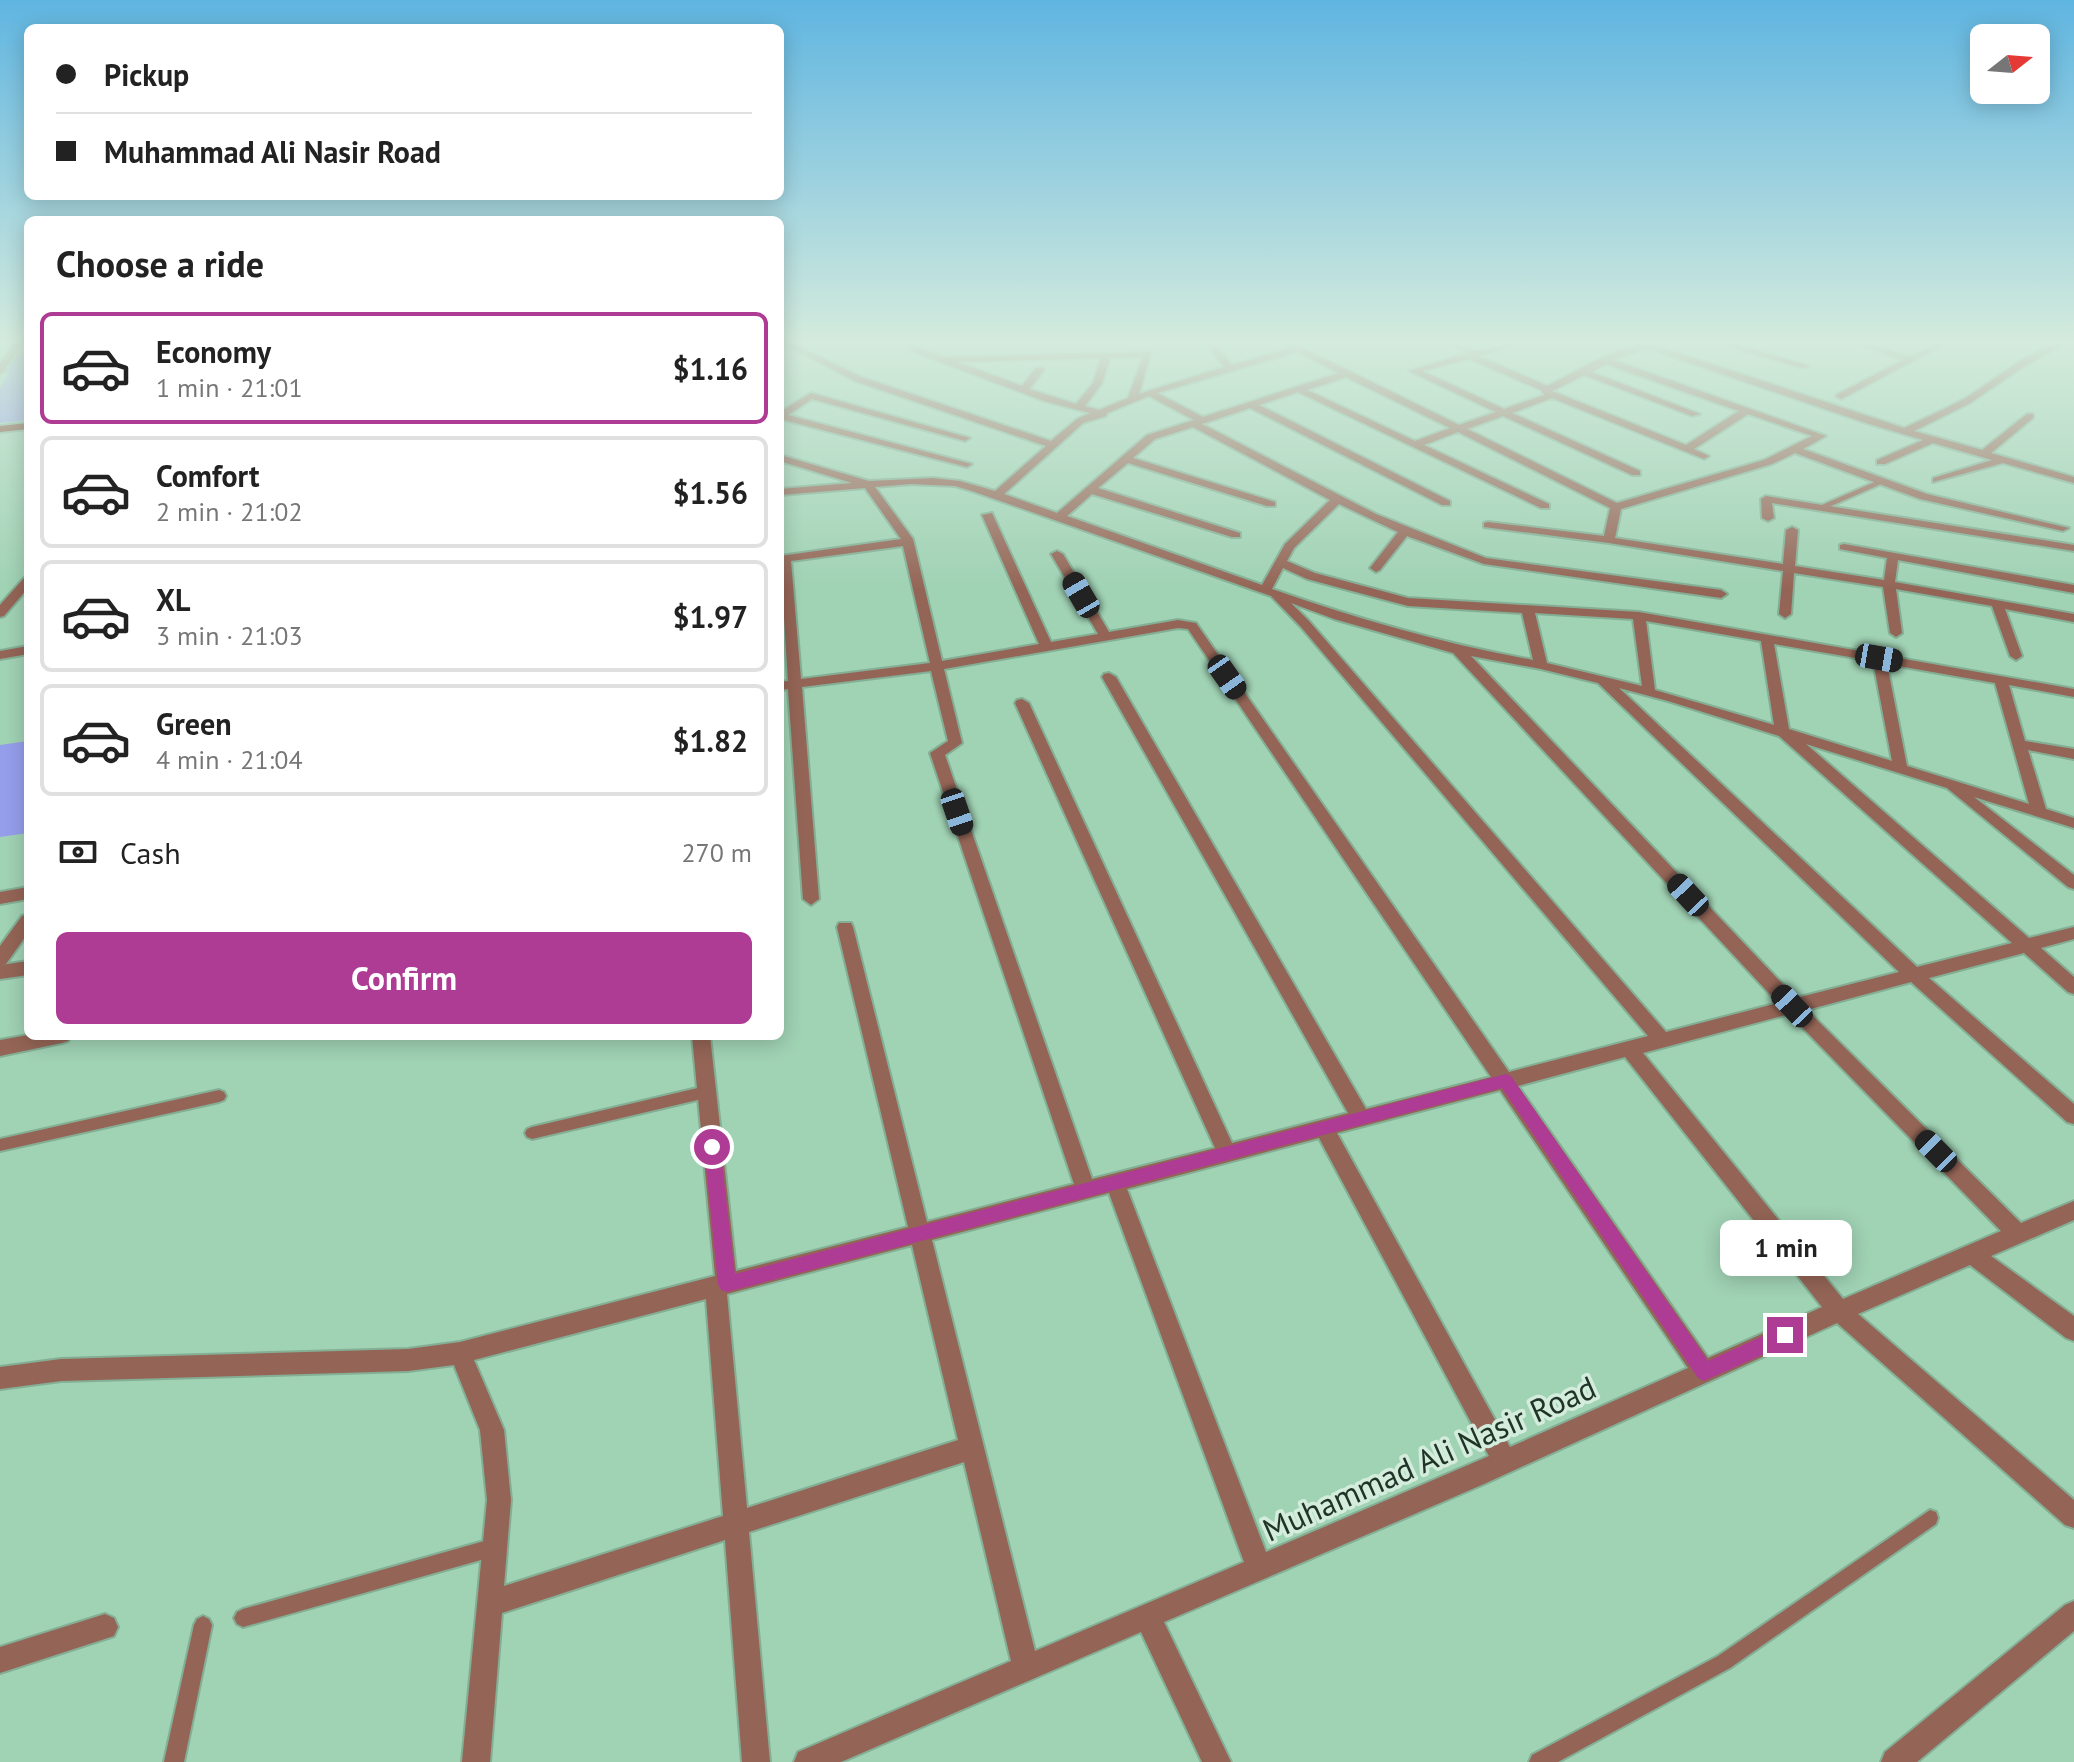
<!DOCTYPE html>
<html lang="en">
<head>
<meta charset="utf-8">
<style>
  :root { --surface:#fff; --page:#f2f2f2; --text:#222; --muted:#767676; --line:#e0e0e0; --accent:#ae3b94 }
  body { margin:0; font-family:"PT Sans",sans-serif; background:var(--page); color:var(--text); height:100vh; display:flex; flex-direction:column; font-size:30px; white-space:nowrap }
  * { box-sizing:border-box; margin:0 }
  p { font-size:26px; color:var(--muted) }
  .icon { flex:none; width:44px; height:44px; fill:none; stroke:currentColor; stroke-width:2; stroke-linecap:round; stroke-linejoin:round }
  .map { position:relative; flex:1; overflow:hidden }
  .side { position:absolute; left:24px; top:216px; width:760px; height:824px; display:flex; flex-direction:column; background:var(--surface); border-radius:12px; box-shadow:0 4px 20px #0003 }
  .side>* { flex:none }
  .top-card { position:absolute; left:24px; top:24px; width:760px; height:176px; border-radius:12px; box-shadow:0 4px 20px #0003; display:grid; align-content:center; height:176px; padding:0 32px; background:var(--surface) }
  .needle { width:52px; rotate:73deg }
  .controls { position:absolute; left:1970px; top:24px; display:grid; gap:16px }
  .controls a { display:grid; place-items:center; width:80px; height:80px; border-radius:12px; background:var(--surface); box-shadow:0 4px 20px #0003; font-size:40px }
  .end { position:absolute; width:36px; height:36px; margin:-18px; border:10px solid #ae3b94; background:#fff; box-shadow:0 0 0 4px #fff }
  .from { border-radius:50% }
  .bubble { position:absolute; height:56px; border-radius:12px; background:var(--surface); box-shadow:0 4px 20px #0003; font-size:26px; font-weight:700; line-height:56px; text-align:center }
  .car { position:absolute; width:24px; height:48px; margin:-24px -12px; border-radius:10px; box-shadow:0 0 6px 2px #0007; background:linear-gradient(#222 24%,#8ab4d8 0 40%,#222 0 76%,#8ab4d8 0 86%,#222 0) }
  .top-card b { display:flex; align-items:center; gap:28px; height:76px; font-size:30px }
  .top-card b+b { border-top:2px solid var(--line) }
  .top-card i { width:20px; height:20px; background:var(--text) }
  ul { padding:0; list-style:none }
  li { display:flex; align-items:center; gap:24px; height:112px; margin:0 16px 12px; padding:0 16px; border:4px solid var(--line); border-radius:12px }
  li div { flex:1 }
  li b { display:block; font-size:30px }
  li em { font-style:normal; font-weight:700 }
  li.on { border-color:var(--accent) }
  li>.icon { width:72px; height:72px; stroke-width:1.5 }
  h2 { padding:0 32px; font-size:36px; line-height:96px }
  .pay { display:flex; align-items:center; gap:20px; height:88px; padding:0 32px; font-size:30px }
  .pay p { margin-inline-start:auto }
  .primary-button { display:flex; gap:16px; margin-top:auto; padding:16px 32px }
  .primary-button a { flex:1; height:92px; border-radius:12px; background:var(--accent); color:#fff; font-size:32px; font-weight:700; line-height:92px; text-align:center }
  .map>svg:first-child { display:block }
</style>
</head>
<body>
<div class="map">
<svg width="2074" height="1762" viewBox="0 0 2074 1762">
  <rect width="100%" height="100%" fill="#a0d2b4"/>
  <!-- green -->
  <g fill="#959eeb">
    <polygon points="28,352 28,420 0,423 0,388 9,373 4,372 16,354"/>
    <polygon points="28,741 28,765 24,773 28,773 28,833 0,837 0,745"/>
  </g>
  <g fill="none" stroke-linecap="round" stroke-linejoin="round">
    <defs>
      <g id="service">
        <polygon points="1879,480 1886,482 1822,510 1815,508"/>
        <polygon points="706,1086 711,1088 712,1092 711,1096 706,1098 532,1139 527,1137 525,1133 527,1129 532,1127"/>
        <polygon points="219,1090 224,1092 226,1096 224,1100 219,1102 0,1151 0,1139"/>
        <polygon points="1930,1510 1936,1512 1938,1518 1936,1524 1730,1668 1558,1762 1529,1762 1532,1755 1718,1656"/>
        <polygon points="495,1538 501,1541 504,1547 501,1553 495,1556 243,1627 237,1624 234,1618 237,1612 243,1609"/>
        <polygon points="203,1616 209,1619 212,1625 184,1762 164,1762 194,1625 197,1619"/>
      </g>
      <g id="minor">
        <polygon points="15,342 23,342 3,372 0,373 0,363"/>
        <path d="M780,342h10l71,35 190,64 26,-22 13,-6 -46,-12 -133,-50 -7,-9h8l5,5 27,10 207,-5 -12,42 85,-27 -19,-25h8l19,23 58,-17 -10,-6h10l169,83 37,-13 -87,-41 59,-18 -24,-11c12,0 21,8 33,9 13,1 32,-9 47,-9l-45,14 68,30c31,-15 76,-44 110,-44l-3,3 250,83c19,-9 39,-18 58,-28 28,-15 74,-58 105,-58l-47,27 -50,34 -56,28 68,19 45,-36h6v4l-42,35 83,24v6l-71,-20 -70,19v-4l59,-18 -59,-17 -48,21h-8v-4l46,-20 -57,-17 -220,-75 -33,12 213,76 -23,13 124,45 142,34 -6,3 -143,-32 -125,-46 -23,11 -151,45 -6,29 168,26 3,-34 6,-3 6,3 -3,36 89,14 3,-22 -47,-9v-4l4,-1 230,41v8l-176,-33 -3,22 179,32v8l-69,-13 17,47 -6,4 -6,-4 -18,-50 -96,-17 6,44 -6,4 -6,-4 -7,-46 -89,-14 -3,41 -6,4 -6,-4 4,-43 -174,-28 -125,-16v-4l4,-1 116,14 6,-28 -152,-76 -34,13 125,59v4h-8l-243,-116 -39,13 191,96v4h-8l-192,-97 -48,16 174,90 110,44 235,32 6,4 -6,4 -237,-34 -77,-28 -27,34 -4,2 -6,-4 28,-36 -59,-28 -45,44 -7,13 28,12 93,25 231,14 435,77v8l-65,-12 16,56 49,8v10l-46,-9 18,59 28,9v10l-100,-31 100,78v14l-6,-2 -121,-99 -141,-44 223,194 45,-11v12l-33,9 33,29v17l-6,-2 -44,-39 -95,25 145,126v20l-7,-2 -156,-140 -104,28 214,213 53,-22v19l-83,36 83,60v25l-8,-3 -96,-73 -112,49 216,186v28l-9,-3 -228,-202 -353,161 -320,138 67,140h-29l-61,-130 -300,130h-47l4,-10 213,-91 -47,-199 -215,70 21,230h-28l-17,-222 -223,73 -12,149h-28l25,-262 -7,-70 -26,-65 -46,6 -347,10 -61,8v-22l61,-8 347,-10 52,-7 255,-66 -23,-240h18l26,235 172,-44 -71,-300 2,-4h12l2,4 74,295 147,-38 -144,-431 18,-12 -17,-70 -129,16 17,212 -8,6 -8,-6 -15,-210 -8,1v-8l8,-1 -8,-125 121,-17 -36,-51 -85,7v-6l72,-6 -72,-22v-6l89,26 64,-3 27,3 35,10 51,-45 -191,-65zM1297,352l42,21 -136,44 -46,-24zM1143,357l-15,41 -29,12 -14,-4 17,-23 8,-25zM1101,358l-8,25 -17,21 -47,-15 15,-19 -2,-2h-6l-14,18 -65,-24zM1469,359l72,31 3,5 -40,14 -82,-38zM1606,364l133,47 -53,34 -134,-54 32,-16 108,41 8,-2 -109,-42zM1346,377l104,51 -35,13 -108,-51zM1149,396l45,24 -47,15 -90,78 -53,-19 79,-71 23,-7 1,-3zM1552,398l152,61 5,-3 -15,-7 54,-35 64,22 -48,24 -147,43 -150,-74 36,-13 129,59h8v-4l-128,-58zM1193,427l137,73 -45,44 -23,41 -195,-69 25,-22 140,43h8v-4l-142,-45 30,-25 139,43h8v-4l-142,-44 22,-19zM911,484l44,2 17,5 299,105 30,31 347,409 -139,36 -313,-449 -18,-3 -69,12 -46,-78 -6,-3 -6,3 47,80 -47,8 -59,-129 -10,2 57,129 -97,17 -29,-122 -38,-52zM903,546l27,117 -129,16 -10,-118zM1283,568l24,11 101,27 114,7 11,47c-89,-16 -175,-41 -261,-71zM1291,603l43,16 119,34 325,350 -112,29 -357,-411zM1535,613l98,6 9,67 -95,-23zM1646,621l115,20 13,84 -119,-35zM1178,628l10,1 303,448 -125,32 -250,-432 -7,-4 -5,1 -2,3 246,436 -116,30 -203,-440 -7,-4 -5,1 -2,3 200,445 -123,31 -147,-424 17,-12 -18,-74zM1774,644l99,17 19,100 -103,-32zM1471,656l70,13 57,14 301,289 -103,26zM1887,664l108,19 34,121 -122,-38zM1619,688l49,13 111,35 233,207 -95,24zM1789,1014l212,217 -158,68 -200,-246zM1625,1057l197,250 -114,51 -190,-272zM1500,1090l188,278 -178,79 -173,-314zM1319,1138l170,318 -223,96 -139,-363zM1109,1193l135,369 -209,89 -103,-411zM912,1245l46,195 -211,68 -20,-214zM706,1299l17,217 -219,70 7,-86 -7,-70 -30,-70z"/>
        <polygon points="1715,342 1728,342 1809,366 1802,368"/>
        <polygon points="1851,342 1863,342 1910,357 1939,342 1949,342 1841,399 1836,396 1838,394 1903,360"/>
        <polygon points="811,393 970,438 965,441 812,399 788,415 972,464 967,467 780,419 780,412"/>
        <polygon points="1766,496 2074,545 2074,551 1772,503 1774,518 1768,521 1762,518 1761,499"/>
        <polygon points="28,577 28,588 4,616 0,617 0,605 24,578"/>
        <polygon points="28,646 28,654 0,659 0,651"/>
        <polygon points="28,887 28,899 0,904 0,892"/>
        <polygon points="28,914 28,933 6,964 1,965 28,961 28,975 0,979 0,946 22,916"/>
        <polygon points="28,1035 28,1036 71,1036 68,1041 62,1043 0,1056 0,1040"/>
        <polygon points="2074,1601 2074,1631 1917,1762 1881,1762 1885,1752 2065,1605"/>
        <polygon points="105,1614 114,1618 118,1627 114,1636 0,1673 0,1647"/>
      </g>
      <polygon id="secondary" points="28,423 28,429 0,432 0,426"/>
    </defs>
    <!-- service casing -->
    <use href="#service" stroke="#84af95" stroke-width="4"/>
    <!-- minor casing -->
    <use href="#minor" stroke="#84af95" stroke-width="4"/>
    <!-- secondary casing -->
    <use href="#secondary" stroke="#84af95" stroke-width="4"/>
    <!-- service -->
    <use href="#service" fill="#946556" fill-rule="evenodd"/>
    <!-- minor -->
    <use href="#minor" fill="#946556" fill-rule="evenodd"/>
    <!-- secondary -->
    <use href="#secondary" fill="#783520" fill-rule="evenodd"/>
  </g>
  <!-- sky -->
  <linearGradient id="sky" x2="0" y2="1"><stop stop-color="#5fb5e1"/><stop offset="0.58" stop-color="#d4ebdd"/><stop offset="1" stop-color="#d4ebdd" stop-opacity="0"/></linearGradient>
  <rect width="2074" height="589" fill="url(#sky)"/>
  <!-- route -->
  <polygon fill="#ae3b94" points="1506,1074 1511,1076 1708,1361 1785,1326 1791,1329 1794,1335 1791,1342 1704,1381 1698,1378 1502,1088 727,1292 721,1290 718,1284 704,1147 712,1140 720,1147 735,1274"/>
  <g text-anchor="middle" dominant-baseline="central" stroke-width="7" stroke-linejoin="round" paint-order="stroke">
    <!-- near-street labels -->
    <g font-size="32" fill="#1f3327" stroke="#d3ecdc">
      <text transform="translate(1429 1458) rotate(-24)">Muhammad Ali Nasir Road</text>
    </g>
  </g>
</svg>
<div class="controls">
<a><svg class="needle" viewBox="-14 -14 28 28"><path d="M0-13l5 13h-10z" fill="#e53935"/><path d="M0 13l5-13h-10z" fill="#767676"/></svg></a>
</div>
<i class="end from" style="left:712px;top:1147px"></i>
<i class="end" style="left:1785px;top:1335px"></i>
<div class="bubble" style="left:1720px;top:1220px;width:132px">1 min</div>
<i class="car" style="left:1081px;top:595px;rotate:330deg"></i>
<i class="car" style="left:1879px;top:658px;rotate:100deg"></i>
<i class="car" style="left:1227px;top:677px;rotate:145deg"></i>
<i class="car" style="left:957px;top:812px;rotate:161deg"></i>
<i class="car" style="left:1688px;top:895px;rotate:317deg"></i>
<i class="car" style="left:1792px;top:1006px;rotate:317deg"></i>
<i class="car" style="left:1936px;top:1151px;rotate:315deg"></i>
<div class="top-card">
<b><i class="from"></i>Pickup</b>
<b><i></i>Muhammad Ali Nasir Road</b>
</div>
<section class="side">
<h2>Choose a ride</h2>
<ul>
<li class="on"><svg class="icon" aria-label="car" viewBox="0 0 24 24"><path d="M5 17H2v-5l4-1 3-4h7l3 4 3 1v5h-3M9 17h6M6 11h13"/><circle cx="7" cy="17" r="2"/><circle cx="17" cy="17" r="2"/></svg><div><b>Economy</b><p>1 min · 21:01</p></div><em>$1.16</em></li>
<li><svg class="icon" aria-label="car" viewBox="0 0 24 24"><path d="M5 17H2v-5l4-1 3-4h7l3 4 3 1v5h-3M9 17h6M6 11h13"/><circle cx="7" cy="17" r="2"/><circle cx="17" cy="17" r="2"/></svg><div><b>Comfort</b><p>2 min · 21:02</p></div><em>$1.56</em></li>
<li><svg class="icon" aria-label="car" viewBox="0 0 24 24"><path d="M5 17H2v-5l4-1 3-4h7l3 4 3 1v5h-3M9 17h6M6 11h13"/><circle cx="7" cy="17" r="2"/><circle cx="17" cy="17" r="2"/></svg><div><b>XL</b><p>3 min · 21:03</p></div><em>$1.97</em></li>
<li><svg class="icon" aria-label="car" viewBox="0 0 24 24"><path d="M5 17H2v-5l4-1 3-4h7l3 4 3 1v5h-3M9 17h6M6 11h13"/><circle cx="7" cy="17" r="2"/><circle cx="17" cy="17" r="2"/></svg><div><b>Green</b><p>4 min · 21:04</p></div><em>$1.82</em></li>
</ul>
<div class="pay"><svg class="icon" aria-label="cash" viewBox="0 0 24 24"><path d="M3 7h18v10H3z"/><circle cx="12" cy="12" r="2"/></svg>Cash<p>270 m</p></div>
<div class="primary-button"><a>Confirm</a></div>
</section>
</div>
</body>
</html>
